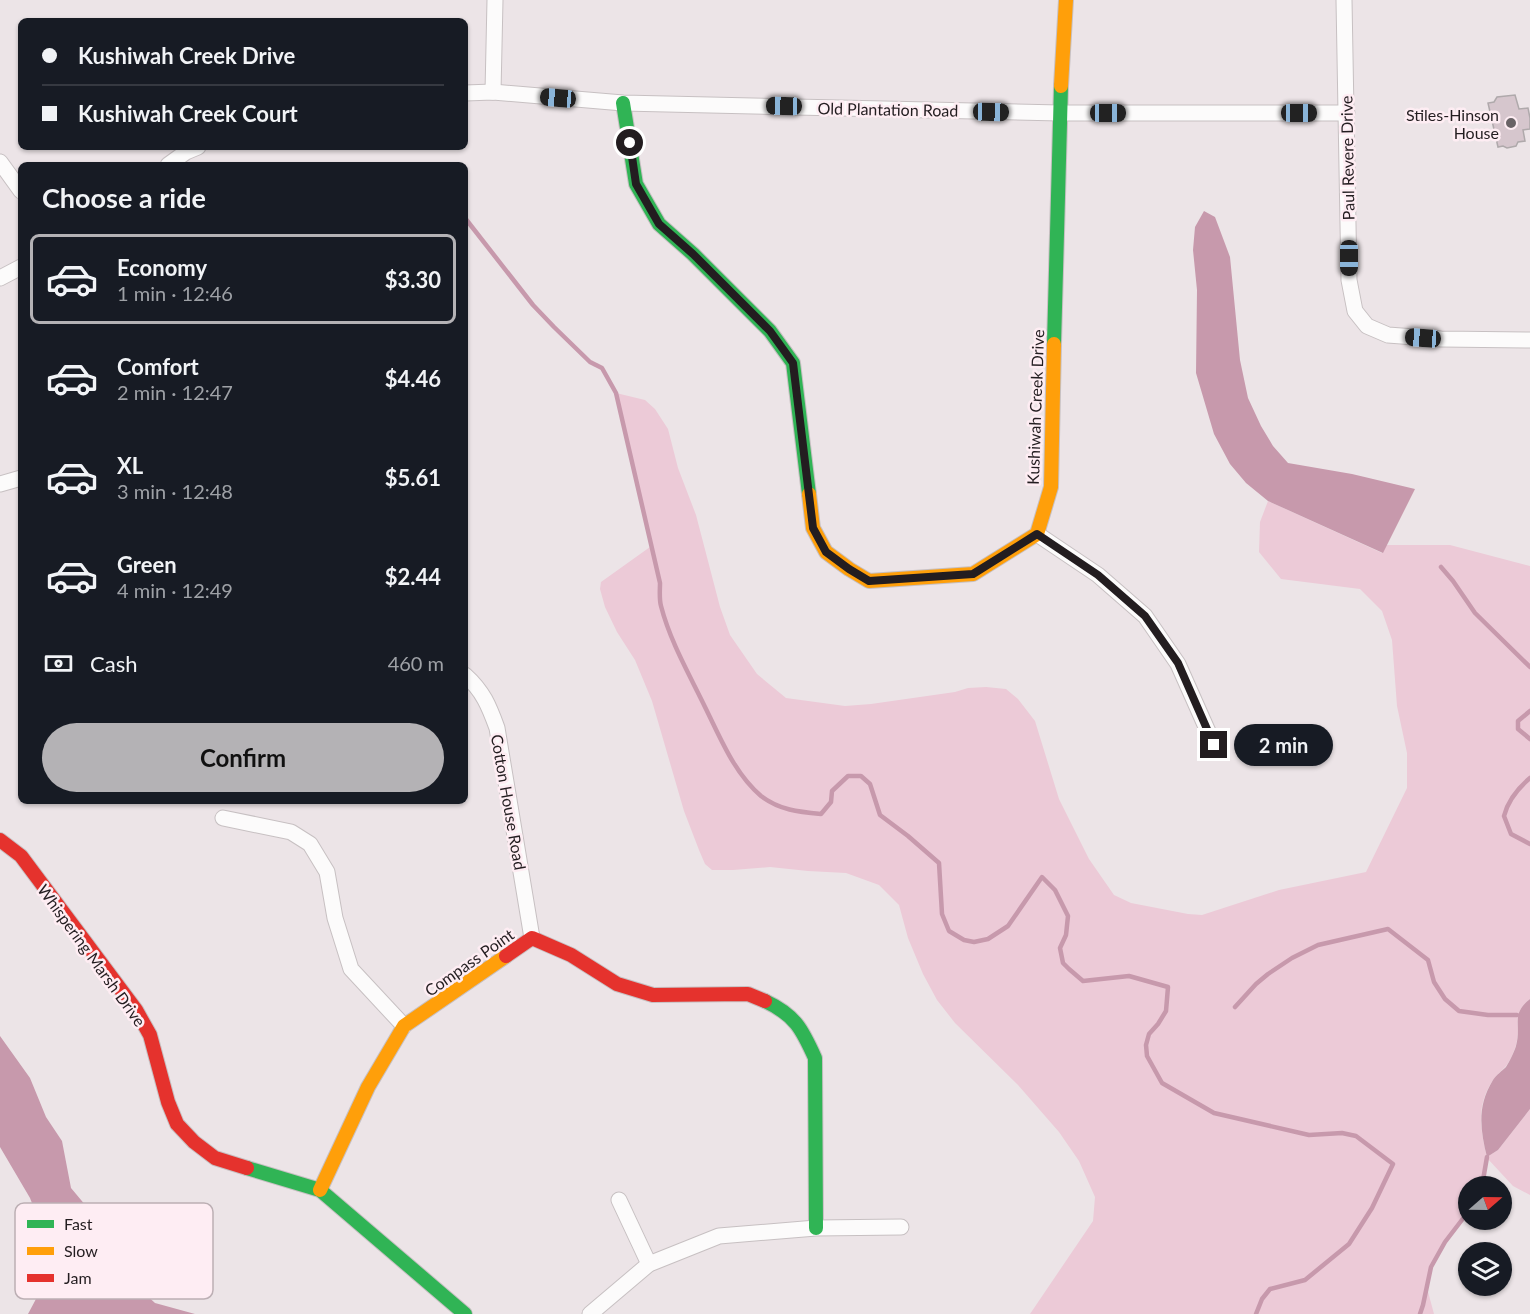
<!DOCTYPE html>
<html lang="en">
<head>
<meta charset="utf-8">
<style>
  :root { --surface:#171b24; --page:#242831; --text:#f1f3f6; --muted:#9ea1a6; --line:#363941; --accent:#b4b2b5 }
  body { margin:0; font-family:Lato,sans-serif; background:var(--page); color:var(--text); height:100vh; display:flex; flex-direction:column; font-size:22px; white-space:nowrap }
  * { box-sizing:border-box; margin:0 }
  p { font-size:20px; color:var(--muted) }
  .icon { flex:none; width:33px; height:33px; fill:none; stroke:currentColor; stroke-width:2; stroke-linecap:round; stroke-linejoin:round }
  .map { position:relative; flex:1; overflow:hidden }
  .sheet { position:absolute; left:18px; top:162px; width:450px; height:642px; display:flex; flex-direction:column; background:var(--surface); border-radius:9px; box-shadow:0 2px 4px #0004 }
  .sheet>* { flex:none }
  .hud { position:absolute; left:18px; top:18px; width:450px; height:132px; border-radius:9px; box-shadow:0 2px 4px #0004; display:grid; align-content:center; height:132px; padding:0 24px; background:var(--surface) }
  .needle { width:39px; rotate:70deg }
  .fabs { position:absolute; left:1458px; top:1176px; display:grid; gap:12px }
  .fabs a { display:grid; place-items:center; width:54px; height:54px; border-radius:50%; background:var(--surface); box-shadow:0 2px 4px #0004; font-size:30px }
  .end { position:absolute; width:27px; height:27px; margin:-14px; border:8px solid #231d20; background:#fff; box-shadow:0 0 0 3px #fff }
  .from { border-radius:50% }
  .bubble { position:absolute; height:42px; border-radius:21px; background:var(--surface); box-shadow:0 2px 4px #0004; font-size:20px; font-weight:700; line-height:42px; text-align:center }
  .car { position:absolute; width:18px; height:36px; margin:-18px -9px; border-radius:8px; box-shadow:0 0 4px 2px #0007; background:linear-gradient(#222 24%,#8ab4d8 0 40%,#222 0 76%,#8ab4d8 0 86%,#222 0) }
  .hud b { display:flex; align-items:center; gap:21px; height:57px; font-size:22px }
  .hud b+b { border-top:2px solid var(--line) }
  .hud i { width:15px; height:15px; background:var(--text) }
  ul { padding:0; list-style:none }
  li { display:flex; align-items:center; gap:18px; height:90px; margin:0 12px 9px; padding:0 12px; border:3px solid transparent; border-radius:9px }
  li div { flex:1 }
  li b { display:block; font-size:22px }
  li em { font-style:normal; font-weight:700 }
  li.selected { border-color:var(--accent) }
  li>.icon { width:54px; height:54px; stroke-width:1.5 }
  h2 { padding:0 24px; font-size:27px; line-height:72px }
  .pay { display:flex; align-items:center; gap:15px; height:66px; padding:0 24px; font-size:22px }
  .pay p { margin-inline-start:auto }
  .cta { display:flex; gap:12px; margin-top:auto; padding:12px 24px }
  .cta a { flex:1; height:69px; border-radius:36px; background:var(--accent); color:#111; font-size:24px; font-weight:700; line-height:69px; text-align:center }
  .map>svg:first-child { display:block }
</style>
</head>
<body>
<div class="map">
<svg width="1530" height="1314" viewBox="0 0 1530 1314">
  <rect width="100%" height="100%" fill="#ece4e7"/>
  <!-- green -->
  <path fill="#eccad7" d="M616,393l29,7 10,9 13,20 10,39 18,47 24,92 10,28 27,39 29,24 59,8 26,-2 84,-12 13,-4 18,-1 20,2 12,10 17,22 24,78 30,60 25,36 17,8 57,11 14,1 77,-25 87,-18 41,-84v-35l-10,-47 -5,-66 -10,-29 -22,-22 -79,-10 -22,-27 1,-30 8,-21 114,52 4,-8h64l80,21v433c-20,16 -8,25 -14,46 -2,7 -6,16 -10,21 -4,5 -10,9 -13,14 -17,26 -13,48 -6,77l11,-7 32,-41v86l-17,-9 -26,-28 -5,28h-14v27l-23,29 -14,25 -4,21 7,26h-404l63,-93 2,-24 -16,-36 -20,-29 -41,-47 -63,-62 -18,-23 -14,-26 -15,-36 -9,-33 -20,-20 -33,-12 -38,-2 -38,-4 -37,3h-21l-7,-6 -6,-14 -15,-39 -32,-110 -17,-41 -18,-28 -12,-25 -5,-18 1,-7 49,-35z"/>
  <!-- water -->
  <g fill="#c799ac">
    <polygon points="1204,211 1215,217 1230,257 1240,360 1248,398 1261,426 1273,446 1288,463 1352,474 1415,489 1383,553 1268,501 1246,483 1230,464 1214,434 1196,373 1197,290 1193,250 1195,227"/>
    <path d="M1530,999v110l-32,41 -11,7c-7,-28 -10,-51 6,-77 3,-5 9,-9 13,-13 4,-6 8,-15 10,-21 6,-22 -6,-31 14,-47z"/>
    <polygon points="0,1036 30,1078 46,1117 62,1141 71,1188 112,1237 113,1260 120,1271 155,1303 195,1314 28,1314 52,1269 51,1252 30,1198 0,1147"/>
  </g>
  <g fill="none" stroke-linecap="round" stroke-linejoin="round">
    <!-- stream -->
    <g stroke="#c799ac" stroke-width="4.5">
      <path d="M465,218l68,87 21,22 36,35 12,6 14,25 44,190c0,7 -1,16 1,23 9,35 28,68 44,101 15,30 29,66 56,89 18,14 38,16 60,18l10,-12 1,-11 16,-15h13l9,8 10,31 28,21 31,27 3,51 7,17 15,9 10,2 14,-3 20,-13 34,-49 13,13 13,26 -2,19 -6,13 3,15 6,6 14,12 46,-5 39,11 -2,24 -8,13 -9,10 -3,11 1,11 15,27 52,30 95,22 33,-2 14,3 37,28 -21,44 -23,36 -44,36 -35,9 -8,10 -6,15"/>
      <polyline points="1441,567 1453,581 1475,613 1530,667"/>
      <polyline points="1530,711 1518,721 1518,729 1530,739"/>
      <path d="M1530,778c-13,11 -22,22 -26,38l7,18 19,10"/>
      <polyline points="1235,1007 1256,984 1268,974 1292,958 1318,945 1388,929 1428,960 1434,982 1445,999 1459,1011 1488,1015 1517,1015"/>
      <polyline points="1482,1186 1487,1157"/>
      <polyline points="1420,1314 1423,1305 1431,1267 1445,1242 1468,1212"/>
    </g>
  </g>
  <!-- building -->
  <polygon fill="#d6c6cd" stroke="#afa9ab" stroke-width="1.5" points="1515,95 1519,109 1528,108 1530,118 1530,129 1523,130 1525,141 1518,142 1516,146 1507,148 1503,146 1498,147 1488,103 1494,102 1497,97"/>
  <g fill="none" stroke-linecap="round" stroke-linejoin="round">
    <defs>
      <g id="street">
        <polyline points="1344,0 1349,280 1355,311 1367,326 1388,335 1441,339 1530,340"/>
        <polyline points="493,92 495,0"/>
        <polyline points="465,93 493,92 623,103 1060,113 1347,113"/>
        <polyline points="0,162 21,191"/>
        <polyline points="168,165 186,152 198,147"/>
        <polyline points="0,278 21,267"/>
        <polyline points="0,484 21,478"/>
        <polyline points="1037,534 1098,575 1145,616 1178,664 1214,745"/>
        <path d="M465,675c18,16 24,31 32,53l35,210"/>
        <polyline points="223,818 291,832 310,844 327,872 335,918 351,969 404,1026"/>
        <polyline points="619,1200 649,1264"/>
        <polyline points="590,1314 649,1264 719,1236 816,1228 901,1227"/>
      </g>
      <g id="fast">
        <polyline points="623,103 636,184 659,224 693,254 770,331 793,363 809,494"/>
        <polyline points="1054,344 1061,86"/>
        <path d="M765,1001c30,14 37,28 50,57l1,170"/>
        <polyline points="247,1168 320,1190 465,1314"/>
      </g>
      <g id="slow">
        <polyline points="1061,86 1066,0"/>
        <polyline points="809,494 813,528 826,552 849,569 869,581 973,574 1037,534 1051,487 1054,344"/>
        <polyline points="320,1190 368,1087 404,1026 506,956"/>
      </g>
      <g id="jam">
        <polyline points="0,840 21,856 136,1010 150,1035 168,1102 177,1124 194,1142 215,1158 247,1168"/>
        <polyline points="506,956 532,938 571,955 617,984 653,995 748,994 765,1001"/>
      </g>
    </defs>
    <!-- street casing -->
    <use href="#street" stroke="#c7c0c2" stroke-width="17"/>
    <!-- fast casing -->
    <use href="#fast" stroke="#c7c0c2" stroke-width="16"/>
    <!-- slow casing -->
    <use href="#slow" stroke="#c7c0c2" stroke-width="16"/>
    <!-- jam casing -->
    <use href="#jam" stroke="#c7c0c2" stroke-width="16"/>
    <!-- street -->
    <use href="#street" stroke="#fcfbfb" stroke-width="15"/>
    <!-- fast -->
    <use href="#fast" stroke="#30b455" stroke-width="14"/>
    <!-- slow -->
    <use href="#slow" stroke="#ff9f0a" stroke-width="14"/>
    <!-- jam -->
    <use href="#jam" stroke="#e5322d" stroke-width="14"/>
  </g>
  <g fill="none" stroke-linecap="round" stroke-linejoin="round">
    <!-- route -->
    <polyline stroke="#231d20" stroke-width="8" points="630,143 636,184 659,224 693,254 770,331 793,363 813,528 826,552 849,569 869,581 973,574 1037,534 1098,575 1145,616 1178,663 1214,745"/>
  </g>
  <!-- markers -->
  <circle fill="#696366" stroke="#feedf3" stroke-width="2" cx="1511" cy="123" r="6"/>
  <g text-anchor="middle" dominant-baseline="central" stroke-width="5" stroke-linejoin="round" paint-order="stroke">
    <!-- street labels -->
    <g font-size="16" fill="#231d20" stroke="#feedf3">
      <text transform="translate(888 109) rotate(1)">Old Plantation Road</text>
      <text transform="translate(1347 158) rotate(-91)">Paul Revere Drive</text>
      <text transform="translate(1035 407) rotate(-88)">Kushiwah Creek Drive</text>
      <text transform="translate(509 802) rotate(80)">Cotton House Road</text>
      <text transform="translate(92 955) rotate(54)">Whispering Marsh Drive</text>
      <text transform="translate(469 962) rotate(-35)">Compass Point</text>
    </g>
    <!-- poi labels -->
    <g font-size="16" fill="#231d20" stroke="#feedf3" text-anchor="end">
      <text x="1499" y="114">Stiles-Hinson<tspan x="1499" dy="18">House</tspan></text>
    </g>
  </g>
  <!-- legend -->
  <rect x="15" y="1203" width="198" height="96" rx="9" fill="#feedf3" stroke="#bcafb4" stroke-width="1.5"/>
  <rect x="27" y="1220" width="27" height="8" fill="#30b455"/>
  <rect x="27" y="1247" width="27" height="8" fill="#ff9f0a"/>
  <rect x="27" y="1274" width="27" height="8" fill="#e5322d"/>
  <g font-size="16" fill="#231d20">
    <text x="64" y="1230">Fast</text>
    <text x="64" y="1257">Slow</text>
    <text x="64" y="1284">Jam</text>
  </g>
</svg>
<div class="fabs">
<a><svg class="needle" viewBox="-14 -14 28 28"><path d="M0-13l5 13h-10z" fill="#e53935"/><path d="M0 13l5-13h-10z" fill="#9ea1a6"/></svg></a>
<a><svg class="icon" aria-label="layers" viewBox="0 0 24 24"><path d="M12 4l9 5-9 5-9-5zM3 14l9 5 9-5"/></svg></a>
</div>
<i class="end from" style="left:630px;top:143px"></i>
<i class="end" style="left:1214px;top:745px"></i>
<div class="bubble" style="left:1234px;top:724px;width:99px">2 min</div>
<i class="car" style="left:558px;top:98px;rotate:275deg"></i>
<i class="car" style="left:784px;top:106px;rotate:271deg"></i>
<i class="car" style="left:991px;top:112px;rotate:91deg"></i>
<i class="car" style="left:1108px;top:113px;rotate:90deg"></i>
<i class="car" style="left:1299px;top:113px;rotate:90deg"></i>
<i class="car" style="left:1349px;top:258px;rotate:180deg"></i>
<i class="car" style="left:1423px;top:338px;rotate:274deg"></i>
<div class="hud">
<b><i class="from"></i>Kushiwah Creek Drive</b>
<b><i></i>Kushiwah Creek Court</b>
</div>
<section class="sheet">
<h2>Choose a ride</h2>
<ul>
<li class="selected"><svg class="icon" aria-label="car" viewBox="0 0 24 24"><path d="M5 17H2v-5l4-1 3-4h7l3 4 3 1v5h-3M9 17h6M6 11h13"/><circle cx="7" cy="17" r="2"/><circle cx="17" cy="17" r="2"/></svg><div><b>Economy</b><p>1 min · 12:46</p></div><em>$3.30</em></li>
<li><svg class="icon" aria-label="car" viewBox="0 0 24 24"><path d="M5 17H2v-5l4-1 3-4h7l3 4 3 1v5h-3M9 17h6M6 11h13"/><circle cx="7" cy="17" r="2"/><circle cx="17" cy="17" r="2"/></svg><div><b>Comfort</b><p>2 min · 12:47</p></div><em>$4.46</em></li>
<li><svg class="icon" aria-label="car" viewBox="0 0 24 24"><path d="M5 17H2v-5l4-1 3-4h7l3 4 3 1v5h-3M9 17h6M6 11h13"/><circle cx="7" cy="17" r="2"/><circle cx="17" cy="17" r="2"/></svg><div><b>XL</b><p>3 min · 12:48</p></div><em>$5.61</em></li>
<li><svg class="icon" aria-label="car" viewBox="0 0 24 24"><path d="M5 17H2v-5l4-1 3-4h7l3 4 3 1v5h-3M9 17h6M6 11h13"/><circle cx="7" cy="17" r="2"/><circle cx="17" cy="17" r="2"/></svg><div><b>Green</b><p>4 min · 12:49</p></div><em>$2.44</em></li>
</ul>
<div class="pay"><svg class="icon" aria-label="cash" viewBox="0 0 24 24"><path d="M3 7h18v10H3z"/><circle cx="12" cy="12" r="2"/></svg>Cash<p>460 m</p></div>
<div class="cta"><a>Confirm</a></div>
</section>
</div>
</body>
</html>
